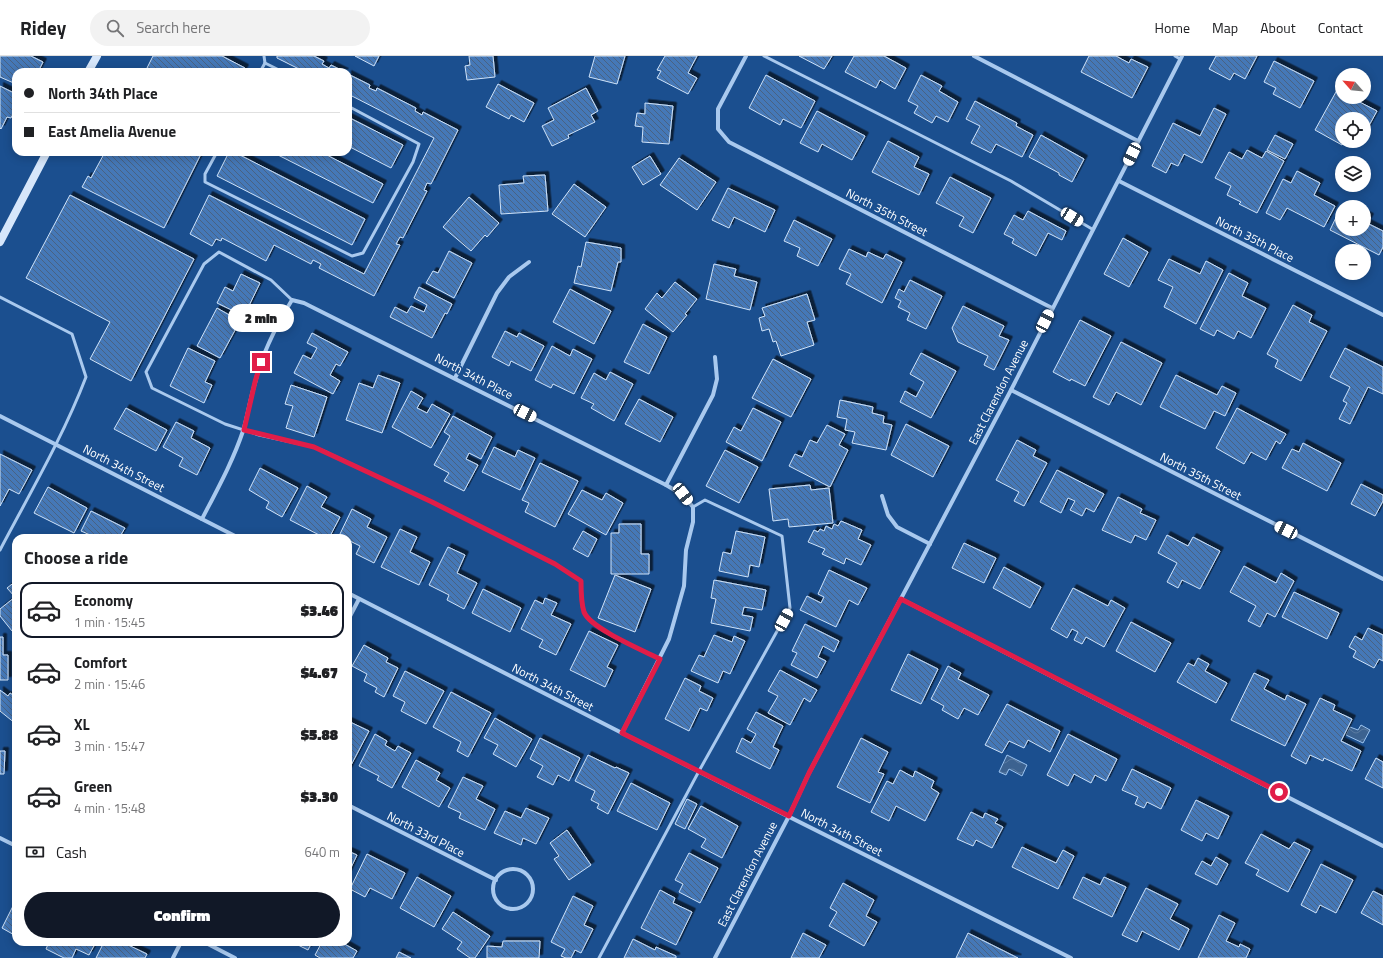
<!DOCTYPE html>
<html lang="en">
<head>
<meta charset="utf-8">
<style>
  :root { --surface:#fff; --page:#f2f2f2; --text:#202124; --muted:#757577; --line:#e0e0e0; --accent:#111827 }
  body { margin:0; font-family:"Titillium Web",sans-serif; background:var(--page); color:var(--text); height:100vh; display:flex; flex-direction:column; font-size:15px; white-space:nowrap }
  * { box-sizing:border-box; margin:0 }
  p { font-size:13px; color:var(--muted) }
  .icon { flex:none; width:22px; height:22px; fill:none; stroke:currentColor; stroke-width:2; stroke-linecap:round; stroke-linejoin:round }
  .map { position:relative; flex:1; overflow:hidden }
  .panel { position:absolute; left:12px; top:478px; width:340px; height:412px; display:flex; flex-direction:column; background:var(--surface); border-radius:12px; box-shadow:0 2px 10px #0003 }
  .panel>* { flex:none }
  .hud { position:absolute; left:12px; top:12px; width:340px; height:88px; border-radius:12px; box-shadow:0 2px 10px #0003; display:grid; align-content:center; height:88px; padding:0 12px; background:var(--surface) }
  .needle { width:26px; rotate:297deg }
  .buttons { position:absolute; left:1335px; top:12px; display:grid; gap:8px }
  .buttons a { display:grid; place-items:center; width:36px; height:36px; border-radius:50%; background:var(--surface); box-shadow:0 2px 10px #0003; font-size:20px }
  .end { position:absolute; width:18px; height:18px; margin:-9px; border:5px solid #e11d48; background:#fff; box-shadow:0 0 0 2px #fff }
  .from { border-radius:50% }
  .bubble { position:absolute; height:28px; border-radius:14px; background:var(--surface); box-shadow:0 2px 10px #0003; font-size:13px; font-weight:800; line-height:28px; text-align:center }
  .car { position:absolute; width:12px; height:24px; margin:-12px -6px; border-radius:5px; box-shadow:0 0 3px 1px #0007; background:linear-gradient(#fff 24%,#345 0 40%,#fff 0 76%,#345 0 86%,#fff 0) }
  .hud b { display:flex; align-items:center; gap:14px; height:38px; font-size:15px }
  .hud b+b { border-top:1px solid var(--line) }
  .hud i { width:10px; height:10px; background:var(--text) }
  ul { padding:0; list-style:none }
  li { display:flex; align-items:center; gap:12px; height:56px; margin:0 8px 6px; padding:0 4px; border:2px solid transparent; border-radius:12px }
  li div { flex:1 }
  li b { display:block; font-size:15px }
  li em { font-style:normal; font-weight:800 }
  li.selected { border-color:var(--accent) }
  li>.icon { width:36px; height:36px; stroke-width:1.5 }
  h2 { padding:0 12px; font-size:18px; line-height:48px }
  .pay { display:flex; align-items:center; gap:10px; height:44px; padding:0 12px; font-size:15px }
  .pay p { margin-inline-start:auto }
  .cta { display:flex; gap:8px; margin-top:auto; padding:8px 12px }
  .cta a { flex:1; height:46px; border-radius:24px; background:var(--accent); color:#fff; font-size:16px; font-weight:800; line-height:46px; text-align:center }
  header { display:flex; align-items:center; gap:24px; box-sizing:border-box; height:56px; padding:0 20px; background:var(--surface); border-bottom:1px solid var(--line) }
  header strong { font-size:19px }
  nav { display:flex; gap:22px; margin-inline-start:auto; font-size:14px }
  .search { width:280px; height:36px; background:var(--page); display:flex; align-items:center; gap:10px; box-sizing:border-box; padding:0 14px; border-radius:22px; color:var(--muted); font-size:15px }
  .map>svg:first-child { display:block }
</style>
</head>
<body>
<header>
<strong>Ridey</strong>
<div class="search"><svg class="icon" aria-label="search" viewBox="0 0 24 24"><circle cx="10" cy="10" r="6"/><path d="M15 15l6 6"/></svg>Search here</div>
<nav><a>Home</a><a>Map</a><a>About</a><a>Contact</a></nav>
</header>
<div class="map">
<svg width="1383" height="902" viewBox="0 0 1383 902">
  <defs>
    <pattern id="water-waves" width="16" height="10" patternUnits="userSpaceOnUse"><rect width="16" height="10" fill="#3c6290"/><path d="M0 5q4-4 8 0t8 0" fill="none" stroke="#597aa1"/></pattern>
    <pattern id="building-back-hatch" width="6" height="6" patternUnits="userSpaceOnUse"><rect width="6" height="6" fill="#4478b7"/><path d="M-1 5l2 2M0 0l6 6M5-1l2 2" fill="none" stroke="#486282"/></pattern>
    <filter id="shadow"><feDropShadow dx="3.5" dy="-3.5" stdDeviation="0" flood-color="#0009"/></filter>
  </defs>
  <rect width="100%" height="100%" fill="#1b4f8f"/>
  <!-- water -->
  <g fill="url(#water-waves)" stroke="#9cc4f0">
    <polygon points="1361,669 1370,674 1363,687 1346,679 1350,671 1358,674"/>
    <polygon points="1007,699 1027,709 1022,720 1009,713 1006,719 999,716"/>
  </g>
  <!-- building -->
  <g fill="url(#building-back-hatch)" stroke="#cfe3fa" filter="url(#shadow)">
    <polygon points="0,0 31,0 43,6 38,16 16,16 16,28 0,21"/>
    <polygon points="153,0 222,0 245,12 243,16 145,16"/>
    <polygon points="277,0 314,0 324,5 322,8 329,12 331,9 345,16 305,16 277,2"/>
    <polygon points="355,0 379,0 374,10"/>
    <polygon points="469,0 493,0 495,21 467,24 465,10 470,9"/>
    <polygon points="595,0 625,0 617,28 589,21"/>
    <polygon points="665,0 697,0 688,17 697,22 688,38 657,22 661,15 657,14"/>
    <polygon points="799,0 832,0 824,13"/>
    <polygon points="854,0 884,0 906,12 895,33 880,24 876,32 845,16"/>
    <polygon points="1089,0 1116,0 1129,7 1131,3 1148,11 1132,42 1081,16"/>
    <polygon points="1216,0 1257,0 1245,23 1234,17 1230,24 1209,13"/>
    <polygon points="1274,5 1314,25 1300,52 1273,38 1276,32 1264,26"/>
    <polygon points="348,18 370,29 369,32 376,35 377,32 416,52 415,55 422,59 423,56 458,74 431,128 427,127 424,134 427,135 403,182 400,181 396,188 400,189 374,240 319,212 321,208 313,204 311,208 274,189 266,205 222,182 221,185 216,183 212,190 190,178 209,139 364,218 434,82 348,38"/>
    <polygon points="766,19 815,45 801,72 783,63 780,69 749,52"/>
    <polygon points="921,19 942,30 939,35 958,46 948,66 936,60 932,67 914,57 918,50 908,45"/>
    <polygon points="498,28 534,47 524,66 511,59 509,63 486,51"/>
    <polygon points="0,30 16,38 16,52 11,62 7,61 1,73 0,72"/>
    <polygon points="586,32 598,55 591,59 595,66 568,79 569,82 552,90 542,70 554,64 548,52"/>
    <polygon points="1337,34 1342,37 1342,41 1350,41 1377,55 1366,75 1364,74 1364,63 1342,63 1342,85 1344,85 1342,89 1315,74"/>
    <polygon points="975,45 1017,67 1016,70 1033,79 1022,101 996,88 991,97 971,87 980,70 966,63"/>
    <polygon points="645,47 673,50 669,88 642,86 643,71 635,70 637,57 645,58"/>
    <polygon points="1214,52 1226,58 1202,107 1184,98 1178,110 1171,107 1166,117 1152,110 1173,67 1200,80"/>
    <polygon points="817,55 865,80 852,104 822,88 818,96 800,87"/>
    <polygon points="348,61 403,89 391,112 348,90"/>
    <polygon points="1041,79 1084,103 1072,126 1059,119 1059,117 1029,101"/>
    <polygon points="1275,79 1293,88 1285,103 1267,94"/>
    <polygon points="888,85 919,101 914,111 929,118 919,139 872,116"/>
    <polygon points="1247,94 1262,102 1266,95 1284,105 1257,157 1239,148 1241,146 1227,139 1231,130 1215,122 1229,96 1242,103"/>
    <polygon points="105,96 202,96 164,172 82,131 88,120 91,122"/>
    <polygon points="229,96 234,96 365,163 352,189 217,120"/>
    <polygon points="272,96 321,96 383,128 373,147"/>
    <polygon points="650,100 661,118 643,129 632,111"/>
    <polygon points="679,102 716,126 697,154 660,129"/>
    <polygon points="1297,115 1320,127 1314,139 1335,150 1324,171 1287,152 1280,164 1266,157 1283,123 1291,127"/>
    <polygon points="545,119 548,155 501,158 499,129 524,127 523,120"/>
    <polygon points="950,121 991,142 973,177 959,170 964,161 936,147"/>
    <polygon points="574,128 606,151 585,181 552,158"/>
    <polygon points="728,132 775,154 765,176 734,161 729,172 712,164"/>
    <polygon points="70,139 194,203 131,325 90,303 110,266 26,222"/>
    <polygon points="469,141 499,167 487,181 485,179 471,195 443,171"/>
    <polygon points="1340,153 1342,154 1342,173 1364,173 1364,158 1370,161 1367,167 1383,175 1383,191 1379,199 1330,174"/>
    <polygon points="1028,155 1066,175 1062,184 1048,177 1036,200 1012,187 1014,183 1004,178 1014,159 1023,164"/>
    <polygon points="794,164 832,183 818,210 797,200 800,192 784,185"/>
    <polygon points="1123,182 1148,196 1129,231 1104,218"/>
    <polygon points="586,186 621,192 621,206 618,206 611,235 574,227 578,210 581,211"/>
    <polygon points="849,193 866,201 868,196 883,203 886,198 902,206 882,247 846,228 851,218 839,213"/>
    <polygon points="449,195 472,207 454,242 426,227 433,215 438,217"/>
    <polygon points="1169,203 1200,218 1206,205 1223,214 1196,268 1164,251 1173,231 1158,224"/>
    <polygon points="714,208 736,213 734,220 757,226 750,254 706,243"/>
    <polygon points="1229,217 1248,227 1242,240 1266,252 1251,282 1238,275 1234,283 1217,274 1214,280 1200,273"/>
    <polygon points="241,218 260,227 244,260 217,247 225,231 233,235"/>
    <polygon points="910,224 942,240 926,273 907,264 910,257 898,251 901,245 895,242 899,233 904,236"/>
    <polygon points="675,226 697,243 685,258 687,259 673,276 645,253 657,237 662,242"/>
    <polygon points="419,231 452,248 447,258 445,257 432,282 390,261 395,251 407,257 411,250 424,256 427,249 414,242"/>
    <polygon points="570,233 611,255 594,288 553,266"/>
    <polygon points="807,238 815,264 807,266 814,289 781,300 776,285 773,286 769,273 762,275 759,262 765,260 762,252"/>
    <polygon points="1293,249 1312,259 1309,266 1327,275 1301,325 1275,311 1278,304 1267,298"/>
    <polygon points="963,250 1004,270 999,280 1009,284 994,314 984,309 988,300 958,286 952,272"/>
    <polygon points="217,252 240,265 220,302 197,290"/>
    <polygon points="1080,264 1111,280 1085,330 1071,323 1070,325 1053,316"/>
    <polygon points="643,268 667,281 649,318 624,306"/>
    <polygon points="505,275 517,281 519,277 544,290 531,315 511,305 509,310 492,301"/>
    <polygon points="312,277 348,296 340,310 336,308 330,319 340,325 333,338 294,317 303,299 311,303 317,292 307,287"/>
    <polygon points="1121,286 1162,307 1141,349 1116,336 1109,349 1093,341"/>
    <polygon points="552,290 570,300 573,293 592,303 574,338 553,328 551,332 535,324"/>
    <polygon points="188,292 215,305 205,326 212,329 204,347 170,330"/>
    <polygon points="1345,292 1383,311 1383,338 1368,331 1350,368 1339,363 1347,347 1343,345 1350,331 1330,321"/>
    <polygon points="921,297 956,315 931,362 900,346 905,335 916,341 924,326 910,318"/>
    <polygon points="773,303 811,323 791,361 752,342"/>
    <polygon points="610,316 633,328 614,365 591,352 594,348 581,342 594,317 606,324"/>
    <polygon points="378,319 400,327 382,377 346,364 359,327 373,332"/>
    <polygon points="1176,319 1217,339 1222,330 1236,337 1225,360 1214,355 1205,373 1160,351"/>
    <polygon points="291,329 327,341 314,381 286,372 293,350 285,348"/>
    <polygon points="411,335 423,342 417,352 427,357 432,348 450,358 431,392 392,371"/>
    <polygon points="639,343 673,361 660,386 625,368"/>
    <polygon points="840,344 873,351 872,357 884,360 883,367 892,369 886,394 852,387 855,376 845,374 847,363 837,361"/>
    <polygon points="126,352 167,374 156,395 114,373"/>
    <polygon points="753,352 781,366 762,405 726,386 734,371 741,375"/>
    <polygon points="1237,352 1286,378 1280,388 1276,385 1266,404 1251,396 1244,408 1216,392"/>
    <polygon points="453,360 492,381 481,403 469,397 466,403 478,409 464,435 444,425 449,417 434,409 450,380 444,376"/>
    <polygon points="176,366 194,375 191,382 210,392 197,419 179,410 183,402 163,391"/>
    <polygon points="906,368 949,390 933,421 891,399"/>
    <polygon points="827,369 845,378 839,389 848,394 830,431 789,410 795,398 802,401 810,384 817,387"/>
    <polygon points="1017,384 1036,394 1033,400 1047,407 1024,450 1014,445 1019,436 996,424"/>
    <polygon points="1303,387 1341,407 1327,435 1282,412 1292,393 1299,396"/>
    <polygon points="494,391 515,401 518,394 535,402 520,434 482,416"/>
    <polygon points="725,394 758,411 739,447 706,430"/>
    <polygon points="0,398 32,414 19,438 9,433 0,450"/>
    <polygon points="540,407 578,425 555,471 525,456 529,447 522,444"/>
    <polygon points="260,412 298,432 282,461 266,452 269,446 249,434"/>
    <polygon points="1057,414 1104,438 1094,456 1086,452 1082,460 1070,454 1075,445 1068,442 1061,457 1040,446"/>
    <polygon points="1361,428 1383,439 1383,445 1375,460 1351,448"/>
    <polygon points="810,429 811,434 829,432 833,467 789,471 788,463 773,465 769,433"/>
    <polygon points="307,430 327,441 321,451 340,461 329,482 325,482 290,464"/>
    <polygon points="48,431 87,452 74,477 34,457"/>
    <polygon points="582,434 602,444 606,437 623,447 606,479 568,458"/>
    <polygon points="1118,441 1142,453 1140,457 1156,464 1146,484 1135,479 1131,487 1102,474"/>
    <polygon points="352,453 371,463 367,471 387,481 374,507 356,498 360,490 348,484 348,482 343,482 339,480"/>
    <polygon points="91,455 125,472 119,482 97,482 81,475"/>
    <polygon points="841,465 862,474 858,483 871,489 861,509 846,502 844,508 822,498 825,493 808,486 814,474 818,476 820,473 824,475 826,470 832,473 834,468 838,470"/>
    <polygon points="619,468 641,468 641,498 649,498 649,518 611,518 611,477 619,477"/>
    <polygon points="400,473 417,481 410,496 430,506 419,529 381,511"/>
    <polygon points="583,475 597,483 588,501 573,493"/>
    <polygon points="736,475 765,481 759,511 750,509 748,521 719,515 723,496 731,498"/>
    <polygon points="1167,479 1188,490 1193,481 1220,495 1200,533 1182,524 1178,532 1167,526 1177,507 1158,497"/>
    <polygon points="964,487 996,502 984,527 952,512"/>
    <polygon points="448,491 465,499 457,517 477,527 464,553 447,544 449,539 429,529"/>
    <polygon points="1244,510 1276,527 1281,517 1294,525 1275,561 1267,557 1260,571 1248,565 1256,550 1230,536"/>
    <polygon points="1004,511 1041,531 1030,552 993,532"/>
    <polygon points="829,514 867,532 858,549 849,544 836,571 800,554 807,540 821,547 824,541 818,538"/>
    <polygon points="615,519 651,533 635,576 598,562"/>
    <polygon points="714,524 766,534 762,554 744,551 742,559 753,561 750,575 711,567 716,543 711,542"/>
    <polygon points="16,525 16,571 12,575 0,560 0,553 15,541 7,532"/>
    <polygon points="1073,532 1108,550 1111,544 1125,552 1104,591 1086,581 1082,588 1074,584 1078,576 1072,573 1067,582 1051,573"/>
    <polygon points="483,533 521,552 510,576 472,557"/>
    <polygon points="1294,536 1339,557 1327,583 1282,561"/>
    <polygon points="545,542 557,547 551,559 571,568 556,599 539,591 543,584 521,573 535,544 543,548"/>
    <polygon points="1131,566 1171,587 1155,616 1116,595"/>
    <polygon points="805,568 839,585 834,596 823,590 818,601 826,605 817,622 791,609 797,597 792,595"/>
    <polygon points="1368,572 1383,579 1383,605 1379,603 1374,612 1353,601 1356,595 1349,591 1355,580 1362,584"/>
    <polygon points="589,575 618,589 607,611 613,614 605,631 570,614"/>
    <polygon points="714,579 732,586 734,580 745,585 730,618 723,615 718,627 691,615 699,599 704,601"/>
    <polygon points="0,581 3,581 3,599 8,599 8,624 0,624"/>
    <polygon points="364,589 388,602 386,606 398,612 384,641 375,636 377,632 364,625 367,618 352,610"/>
    <polygon points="908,598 938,613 921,648 891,634"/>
    <polygon points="1198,602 1209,608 1205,615 1227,627 1216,647 1177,626 1188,607 1194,610"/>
    <polygon points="948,610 961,617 958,623 989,639 978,659 964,652 958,663 942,654 944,650 931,643"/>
    <polygon points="780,614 817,634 810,646 804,642 790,669 768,657 778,640 768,635"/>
    <polygon points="405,615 444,635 426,668 401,655 405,646 393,640"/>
    <polygon points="1254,617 1269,624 1264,633 1285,644 1287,639 1306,648 1285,690 1231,664"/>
    <polygon points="685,622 701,630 699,635 713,642 707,655 700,652 689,675 665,663"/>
    <polygon points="0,634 8,640 10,637 16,641 16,668 0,655"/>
    <polygon points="451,636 491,657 468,701 457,695 461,686 433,671"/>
    <polygon points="1320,642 1335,649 1333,654 1352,663 1341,685 1361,695 1352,715 1324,702 1323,705 1310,699 1306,708 1291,700"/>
    <polygon points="1007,648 1060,675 1050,696 1028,684 1024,692 1009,685 1002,697 985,689"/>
    <polygon points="756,656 783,670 773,691 779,694 770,713 736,696 742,682 751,687 756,678 747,673"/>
    <polygon points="495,662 532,683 516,711 493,698 498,689 484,682"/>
    <polygon points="348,665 369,675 348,715"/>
    <polygon points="375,678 387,685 385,689 395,695 398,690 411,697 392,732 377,724 379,720 359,710"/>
    <polygon points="1068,678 1117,703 1106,725 1095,719 1091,727 1074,718 1068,730 1047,719"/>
    <polygon points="540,682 580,702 569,725 558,719 553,729 537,721 543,710 530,703"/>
    <polygon points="861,682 888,696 878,716 884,718 870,747 837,731"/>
    <polygon points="0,695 5,695 4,718 0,718"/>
    <polygon points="588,699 615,712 616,711 629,717 608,758 597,752 599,748 591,744 595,735 575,725"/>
    <polygon points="1376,702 1383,706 1383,732 1365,723"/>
    <polygon points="416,704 440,717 436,724 450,732 439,751 402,731"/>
    <polygon points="1132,713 1171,732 1161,753 1147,746 1144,752 1135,748 1138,741 1122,734"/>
    <polygon points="900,714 913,721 915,715 934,725 931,732 939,737 925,765 896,750 889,765 871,756 887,725 893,728"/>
    <polygon points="463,721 483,730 476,743 495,753 485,774 459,762 461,757 448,751"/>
    <polygon points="631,727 670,747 657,774 617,755"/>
    <polygon points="687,743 697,748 685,773 675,768"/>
    <polygon points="1196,744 1229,760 1218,783 1206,777 1202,785 1181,774"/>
    <polygon points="701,750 738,770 722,802 701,791 706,783 688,773"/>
    <polygon points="526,752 549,762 536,788 523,782 521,789 494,777 505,755 521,762"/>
    <polygon points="971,756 983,762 985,757 998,763 995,767 1003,771 992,792 976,784 973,790 957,783"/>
    <polygon points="567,774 591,809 569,824 554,803 559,800 550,787"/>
    <polygon points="1261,778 1289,793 1294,786 1310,794 1288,836 1256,819 1259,814 1245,807"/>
    <polygon points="1022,791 1056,807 1063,794 1074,800 1058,833 1012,811"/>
    <polygon points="348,795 357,799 348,818"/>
    <polygon points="689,797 718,812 700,847 679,836 683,828 675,824"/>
    <polygon points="367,798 405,817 392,843 370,832 365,841 350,833"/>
    <polygon points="1216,801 1228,808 1217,829 1195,818 1202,805 1211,810"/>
    <polygon points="1321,808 1353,824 1336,857 1320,849 1316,857 1301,849"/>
    <polygon points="417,821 451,840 434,871 400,852"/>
    <polygon points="1083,821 1100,829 1104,821 1126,831 1112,861 1073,842"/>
    <polygon points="843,827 874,844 866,860 877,866 864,890 829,870 837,856 830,852"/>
    <polygon points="1146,832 1178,848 1170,863 1189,873 1179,894 1142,875 1137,886 1122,879"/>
    <polygon points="660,834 675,842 673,847 692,856 676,889 641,872"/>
    <polygon points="1373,835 1383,840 1383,869 1361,857"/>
    <polygon points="573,840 593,850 584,869 593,873 581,897 575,894 571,902 566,902 561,900 565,893 551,886"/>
    <polygon points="14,848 16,849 16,880 2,872"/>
    <polygon points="453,856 490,880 475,902 470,902 457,893 462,886 442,873"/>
    <polygon points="1219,859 1235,867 1226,885 1239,891 1240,888 1250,893 1246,902 1198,902"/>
    <polygon points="803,877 826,889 819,902 791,902"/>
    <polygon points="968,877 1018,902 956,902"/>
    <polygon points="633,883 655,894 656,891 676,900 676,902 624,902"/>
    <polygon points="503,885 540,885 539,902 487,902 487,890 502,891"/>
    <polygon points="49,886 90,886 95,888 89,899 76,893 72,902 64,902 46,893"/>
    <polygon points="104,886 122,886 147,898 145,902 96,902"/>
    <polygon points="292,886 312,886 308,894"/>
    <polygon points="322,886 341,886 357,895 353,902 320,902 315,899"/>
    <polygon points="399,896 411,902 396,902"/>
  </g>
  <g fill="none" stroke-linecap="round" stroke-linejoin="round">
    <!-- service -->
    <g stroke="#a9c9ee" stroke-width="3">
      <polyline points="764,0 1011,125 1092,173"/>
      <polyline points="1175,0 1180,3"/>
      <polyline points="265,7 283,16"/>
      <polyline points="260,16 265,7 264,0"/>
      <polyline points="217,96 205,118 205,126 352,200 363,197 413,106 419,88 348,50"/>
      <path d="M0,241l72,37 14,43c-23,60 -56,116 -86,173"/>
      <path d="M292,244l-21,-20 -52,-28 -15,12 -58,108 6,16 73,36 34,11 55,12 14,6 104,49 123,62 26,17c0,10 0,22 3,31 6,17 58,38 76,47"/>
      <polyline points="599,902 699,715 790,552 782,480 705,444 693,451"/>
    </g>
    <!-- minor -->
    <g stroke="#a9c9ee" stroke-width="4">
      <polyline points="746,0 718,53 718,73 729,86 1052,252"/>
      <polyline points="974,0 1138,85"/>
      <polyline points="1119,125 1383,259"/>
      <polyline points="455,322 497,237 509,221 529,206"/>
      <polyline points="1011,334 1383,523"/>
      <polyline points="0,360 239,482"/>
      <polyline points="882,440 888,459 897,471 930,488"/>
      <path d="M202,463c15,-29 31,-58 41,-88 5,-16 7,-32 12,-48 7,-30 21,-57 37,-83l12,3 362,182"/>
      <polyline points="348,537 622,677 1071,902"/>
      <polyline points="901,543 1383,790"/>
      <polyline points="348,564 359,543"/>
      <polyline points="622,677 669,583 684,530 686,494 693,466 693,451 683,439 666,429 713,339 717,323 715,301"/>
      <polyline points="348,749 496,824"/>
      <polyline points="0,782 16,790"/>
      <circle cx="513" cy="833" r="20"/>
      <polyline points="204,886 235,902"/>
      <polyline points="173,902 181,886"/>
      <polyline points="715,902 789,760 809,717 1011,334 1182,0"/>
    </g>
    <!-- secondary -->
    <g stroke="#d6e6fa" stroke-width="8">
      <polyline points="88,16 97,0"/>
      <polyline points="0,186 47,96"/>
    </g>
  </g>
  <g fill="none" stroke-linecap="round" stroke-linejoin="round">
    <!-- route -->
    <path stroke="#e11d48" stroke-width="5" d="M261,306l-6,20 -11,48 70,17 118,55 123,62 26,17c0,10 0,22 3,31 6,16 58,38 76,47l-38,74 167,83 20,-43 92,-174 378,193"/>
  </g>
  <g text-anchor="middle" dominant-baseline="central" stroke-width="3" stroke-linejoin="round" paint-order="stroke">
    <!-- street labels -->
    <g font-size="12" fill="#fff" stroke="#1b4f8f">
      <text transform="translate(887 156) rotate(27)">North 35th Street</text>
      <text transform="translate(1255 183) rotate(27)">North 35th Place</text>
      <text transform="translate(474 320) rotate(27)">North 34th Place</text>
      <text transform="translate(998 336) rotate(-63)">East Clarendon Avenue</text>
      <text transform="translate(124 412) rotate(27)">North 34th Street</text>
      <text transform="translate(1201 420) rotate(27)">North 35th Street</text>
      <text transform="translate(553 631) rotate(27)">North 34th Street</text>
      <text transform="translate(842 776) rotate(27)">North 34th Street</text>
      <text transform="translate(426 778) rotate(27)">North 33rd Place</text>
      <text transform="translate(747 818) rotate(-63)">East Clarendon Avenue</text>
    </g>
  </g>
</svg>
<div class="buttons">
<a><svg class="needle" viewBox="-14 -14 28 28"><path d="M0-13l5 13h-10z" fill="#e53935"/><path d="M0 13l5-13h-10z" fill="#757577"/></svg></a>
<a><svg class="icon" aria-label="locate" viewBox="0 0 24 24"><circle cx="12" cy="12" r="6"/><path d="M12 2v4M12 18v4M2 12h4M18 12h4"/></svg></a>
<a><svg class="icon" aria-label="layers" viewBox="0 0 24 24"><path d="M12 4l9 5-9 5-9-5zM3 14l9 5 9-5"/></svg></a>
<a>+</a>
<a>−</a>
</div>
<i class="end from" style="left:1279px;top:736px"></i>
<i class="end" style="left:261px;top:306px"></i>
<div class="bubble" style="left:228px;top:248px;width:66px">2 min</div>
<i class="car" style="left:1132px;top:98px;rotate:206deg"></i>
<i class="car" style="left:1072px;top:161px;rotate:122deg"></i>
<i class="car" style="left:1045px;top:265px;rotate:27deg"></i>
<i class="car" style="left:525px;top:357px;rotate:117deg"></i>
<i class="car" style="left:683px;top:438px;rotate:142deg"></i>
<i class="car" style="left:1286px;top:474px;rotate:297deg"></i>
<i class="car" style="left:784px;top:564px;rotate:29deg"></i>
<div class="hud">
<b><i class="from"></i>North 34th Place</b>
<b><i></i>East Amelia Avenue</b>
</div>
<section class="panel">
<h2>Choose a ride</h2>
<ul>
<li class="selected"><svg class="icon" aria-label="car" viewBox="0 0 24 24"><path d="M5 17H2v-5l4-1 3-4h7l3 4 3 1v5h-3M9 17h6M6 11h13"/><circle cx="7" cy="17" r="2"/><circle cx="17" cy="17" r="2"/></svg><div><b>Economy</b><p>1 min · 15:45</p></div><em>$3.46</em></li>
<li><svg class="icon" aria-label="car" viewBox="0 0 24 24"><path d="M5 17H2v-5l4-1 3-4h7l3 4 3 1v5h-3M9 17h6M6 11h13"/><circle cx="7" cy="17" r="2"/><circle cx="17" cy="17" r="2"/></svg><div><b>Comfort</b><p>2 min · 15:46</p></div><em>$4.67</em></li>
<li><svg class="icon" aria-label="car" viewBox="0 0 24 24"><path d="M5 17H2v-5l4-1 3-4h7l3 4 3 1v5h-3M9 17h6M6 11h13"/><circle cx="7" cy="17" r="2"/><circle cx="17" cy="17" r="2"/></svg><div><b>XL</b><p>3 min · 15:47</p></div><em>$5.88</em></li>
<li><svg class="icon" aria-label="car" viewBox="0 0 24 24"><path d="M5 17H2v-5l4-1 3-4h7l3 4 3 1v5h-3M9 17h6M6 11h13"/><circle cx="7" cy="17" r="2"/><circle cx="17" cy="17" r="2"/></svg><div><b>Green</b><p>4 min · 15:48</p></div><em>$3.30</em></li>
</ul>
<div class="pay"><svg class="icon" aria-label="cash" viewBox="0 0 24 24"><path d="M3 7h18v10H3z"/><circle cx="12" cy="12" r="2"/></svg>Cash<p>640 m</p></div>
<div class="cta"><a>Confirm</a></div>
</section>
</div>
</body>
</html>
